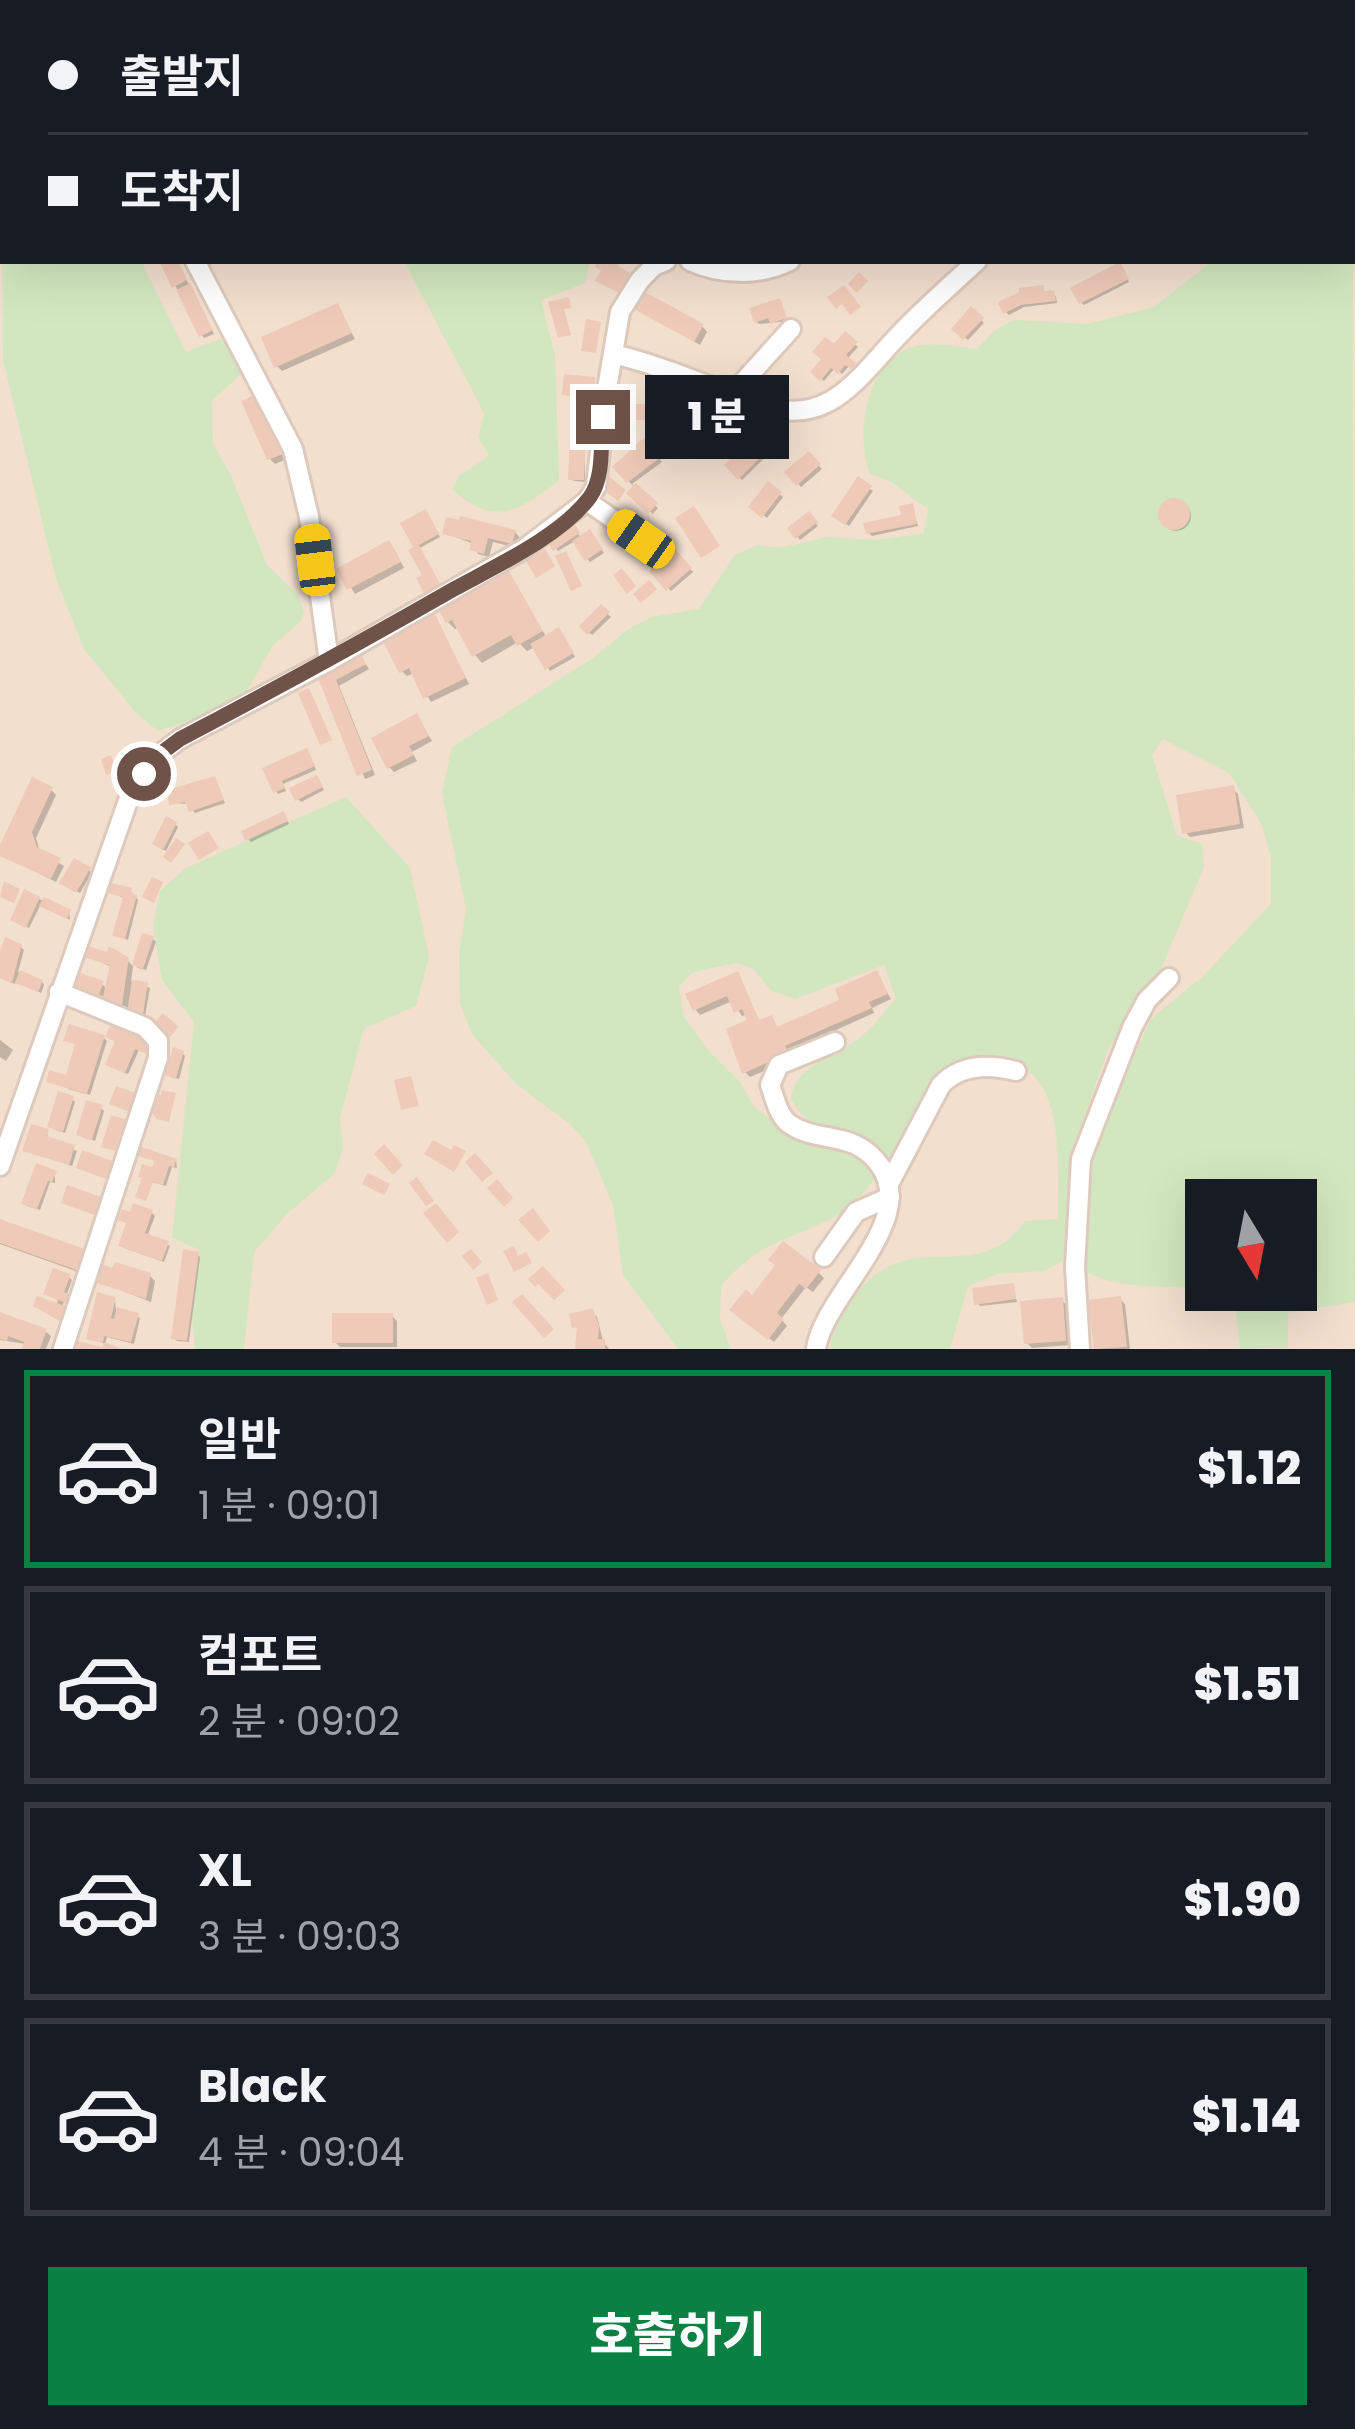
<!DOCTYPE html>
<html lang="ko">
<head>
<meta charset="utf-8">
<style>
  :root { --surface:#171b24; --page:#242831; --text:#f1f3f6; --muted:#9ea1a6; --line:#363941; --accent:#0b8043 }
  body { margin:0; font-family:Poppins,"Noto Sans KR",sans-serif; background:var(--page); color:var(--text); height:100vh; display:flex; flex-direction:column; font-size:45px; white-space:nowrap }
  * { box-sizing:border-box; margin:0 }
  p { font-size:39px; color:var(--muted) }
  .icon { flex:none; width:66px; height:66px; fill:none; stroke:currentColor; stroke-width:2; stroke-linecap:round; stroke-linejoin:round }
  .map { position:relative; height:1349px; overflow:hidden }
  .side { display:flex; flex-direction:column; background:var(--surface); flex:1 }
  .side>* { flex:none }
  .hud { position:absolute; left:0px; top:0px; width:1356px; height:264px; box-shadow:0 12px 48px #0002; display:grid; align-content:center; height:264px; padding:0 48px; background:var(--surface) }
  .needle { width:78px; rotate:170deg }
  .buttons { position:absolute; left:1185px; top:1179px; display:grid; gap:24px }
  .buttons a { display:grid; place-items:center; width:132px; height:132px; border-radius:0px; background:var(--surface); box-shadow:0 12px 48px #0002; font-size:60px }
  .end { position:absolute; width:54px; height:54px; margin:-27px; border:15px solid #705348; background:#fff; box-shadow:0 0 0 6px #fff }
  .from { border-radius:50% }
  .bubble { position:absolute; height:84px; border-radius:0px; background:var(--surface); box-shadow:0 12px 48px #0002; font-size:39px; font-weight:800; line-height:84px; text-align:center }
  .car { position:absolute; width:36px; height:72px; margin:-36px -18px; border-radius:15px; box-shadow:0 0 9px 3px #0007; background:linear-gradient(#f5c518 24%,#345 0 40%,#f5c518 0 76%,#345 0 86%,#f5c518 0) }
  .hud b { display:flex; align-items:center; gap:42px; height:114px; font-size:45px }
  .hud b+b { border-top:3px solid var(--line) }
  .hud i { width:30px; height:30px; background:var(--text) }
  ul { padding:21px 0 0; list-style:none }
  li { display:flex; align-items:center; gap:36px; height:198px; margin:0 24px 18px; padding:0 24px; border:6px solid var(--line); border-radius:0px }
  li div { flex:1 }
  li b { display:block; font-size:45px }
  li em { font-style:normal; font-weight:800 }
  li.current { border-color:var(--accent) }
  li>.icon { width:108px; height:108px; stroke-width:1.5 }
  .cta { display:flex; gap:24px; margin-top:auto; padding:24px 48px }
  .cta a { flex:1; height:138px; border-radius:0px; background:var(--accent); color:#fff; font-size:48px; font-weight:800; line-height:138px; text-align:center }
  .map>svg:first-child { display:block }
</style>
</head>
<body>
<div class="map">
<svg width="1355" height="1349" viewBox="0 0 1355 1349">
  <rect width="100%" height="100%" fill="#fbeedf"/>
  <!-- residential -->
  <path fill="#f2dfce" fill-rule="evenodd" d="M0,0h1355v1349h-1355zM3,3h1350v258h-1350zM1206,1200h90v90h-90z"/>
  <!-- green -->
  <g fill="#d2e7bf" fill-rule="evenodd">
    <polygon points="0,0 144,3 3,3 3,261 141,261 186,352 223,338 241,374 212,401 213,443 231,476 267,565 297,594 304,611 301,621 273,645 245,694 206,716 158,731 137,714 84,649 56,579 3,360"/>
    <polygon points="265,0 655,0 658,3 264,3"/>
    <polygon points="680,0 920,0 920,3"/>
    <polygon points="1021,0 1355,0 1355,99 1353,3 1020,3"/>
    <path d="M1353,256l2,1046 -67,11v34l-48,2 -5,-49c-46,-25 -107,-1 -153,-31l10,-122 59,-128 52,-43 68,-72v-47l-10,-34 -32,-50 -66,-34 -11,16 25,81 25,8 2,23 -43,102 -53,81 -36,101 -6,108 -22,12 -47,3 -29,12 -18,63h-120c3,-21 12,-34 24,-51 52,-77 123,-7 171,-77l33,-2c-1,-44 10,-138 -44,-155 -13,-4 -33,-1 -47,-2l-77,106 -39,-36 -44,-10 -16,-23c3,-35 47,-42 71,-63 13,-11 23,-25 34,-38l-12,-33 -89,34 -23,-8 -20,-23 -16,-5 -43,9 -14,15 4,28 24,34 33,33 14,25 37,27 52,11 20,13 15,17c-12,14 -24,33 -41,41 -49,25 -77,24 -116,70l-1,33 11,30h-53l-55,-74 -10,-70 -27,-63 -15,-17 -56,-42 -43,-49 -12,-30 -1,-48 7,-47 -24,-116 10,-46 141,-89 37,-30 21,-11 48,-8 36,-54 22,-10 23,3 47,-11 49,3 48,-7 4,-24 -37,-27 -21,-8c-15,-37 -5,-111 40,-126 21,-8 45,-1 67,1l17,-18 20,-11 73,4 67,-17 56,-44 143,-2zM1206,1200h90v90h-90z"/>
    <path d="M404,261h186l-5,22 -44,17 14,55 4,126c-41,30 -65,47 -107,8l7,-13 30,-20 -11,-19 6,-24z"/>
    <polygon points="346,797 410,868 429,956 416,1006 364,1029 340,1117 343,1149 334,1174 286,1215 254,1252 244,1349 195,1349 192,1318 200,1250 172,1238 194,1022 162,980 153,926 160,891 186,868"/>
  </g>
  <!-- shadow -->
  <g fill="#0003">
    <polygon points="162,261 177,261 214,334 204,338 202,335"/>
    <polygon points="1122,268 1129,282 1084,305 1081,303"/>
    <polygon points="1042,288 1046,294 1056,296 1057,303 1024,307 1009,315 1006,312"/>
    <polygon points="779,301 788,321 759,324 756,321"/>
    <polygon points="337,306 355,339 282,371 277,366"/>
    <polygon points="635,308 702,326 707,332 700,345"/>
    <polygon points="971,311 984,323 968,340 955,329"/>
    <polygon points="846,336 858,347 847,359 857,368 850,365 842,374 835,368 824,381 814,372"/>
    <polygon points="670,383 695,397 691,401 721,437 711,444 682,410 677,414 658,392"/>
    <polygon points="245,402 289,458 275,464 270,459"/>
    <polygon points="728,411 738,422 726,433 716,422"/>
    <polygon points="764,430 779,444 742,480 728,466"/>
    <polygon points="647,439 662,455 659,458 662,462 632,484 658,508 653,514 630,493 635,488 616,468"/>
    <polygon points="585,442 585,482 574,481 571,478"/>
    <polygon points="809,455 822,469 801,487 788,473"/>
    <polygon points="859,481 873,491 849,526 835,516"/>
    <polygon points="769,485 783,497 767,518 752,507"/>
    <circle cx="1176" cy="516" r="15"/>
    <polygon points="912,507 918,526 872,536 869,533 904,517"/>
    <polygon points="428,515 440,537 418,549 441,588 429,594 416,546"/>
    <polygon points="809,515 818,526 800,540 791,528"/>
    <polygon points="576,530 581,538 592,536 604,553 590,562 575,541 558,551 551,542"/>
    <polygon points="515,532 520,538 517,548 493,542 489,557 478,554 474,544 445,533"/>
    <polygon points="394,549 404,568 355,594 340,570"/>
    <polygon points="675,553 693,572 671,591 653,571"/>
    <polygon points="509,575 547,638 562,634 575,657 550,671 535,647 527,651 518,642 482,663 475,655 459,627 455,629 448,622"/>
    <polygon points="601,608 611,617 592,635 583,626"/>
    <polygon points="435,618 469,684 431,702 414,673 407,676 402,671"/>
    <polygon points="358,654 369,669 339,686 375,775 365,779 319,674"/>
    <polygon points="417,717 432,741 412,752 417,761 394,772 389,767"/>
    <polygon points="310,755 316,770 283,784 286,791 278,794 266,770"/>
    <polygon points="214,779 225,803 195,813 189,804 172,803"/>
    <polygon points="319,781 324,790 301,802 298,799"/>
    <polygon points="1233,789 1238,794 1244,828 1190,837 1185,832"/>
    <polygon points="51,790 56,795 36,838 40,852 64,866 56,882 0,854"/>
    <polygon points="286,818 289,824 251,842 248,839"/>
    <polygon points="175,824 178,827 166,851 158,847"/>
    <polygon points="89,870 92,872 80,893 66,885"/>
    <polygon points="130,891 138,900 128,940 116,935 126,899 112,893"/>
    <polygon points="39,899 69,912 70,920 41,904 29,928 16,922"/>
    <polygon points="153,939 156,942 146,970 138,968 135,965"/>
    <polygon points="21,947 24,950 18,972 42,982 44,985 41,993 16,980 15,984 0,978 0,959"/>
    <polygon points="87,956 127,960 133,966 131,982 150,988 145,1016 133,1015 131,1009 110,1005 102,996 78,988 102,984 107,989 112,967"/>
    <polygon points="877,974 891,999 872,1008 874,1013 789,1051 792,1059 750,1077 745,1072 751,1022 747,1014 742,1016 732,1001 700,1015 695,1009 737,975 760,1023 771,1018 779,1030 843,1001"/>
    <polygon points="104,1038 107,1041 90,1095 68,1089 78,1045 67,1040"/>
    <polygon points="0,1040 13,1050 6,1061 0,1057"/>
    <polygon points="118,1041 139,1050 128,1074 111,1067"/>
    <polygon points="182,1053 185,1056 179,1079 171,1077 168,1074"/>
    <polygon points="72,1099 75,1102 65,1133 53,1129"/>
    <polygon points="101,1108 104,1111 95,1141 82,1137 79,1134"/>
    <polygon points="47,1132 48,1140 77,1151 72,1166 26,1150"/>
    <polygon points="176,1161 177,1168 172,1167 166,1186 152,1182 154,1171"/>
    <polygon points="55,1173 55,1183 50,1182 40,1210 27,1206 24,1203"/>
    <polygon points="152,1213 155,1216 147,1237 170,1246 164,1262 124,1248"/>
    <polygon points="0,1222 87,1275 0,1244"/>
    <polygon points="197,1254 200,1257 189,1342 177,1341 174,1338"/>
    <polygon points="819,1273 824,1278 813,1292 806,1287 781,1319 787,1326 774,1342 738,1315 753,1299"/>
    <polygon points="149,1275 155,1281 151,1302 98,1281"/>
    <polygon points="69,1277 72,1280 62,1307 68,1325 51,1316 58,1300 46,1294"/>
    <polygon points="1013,1286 1017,1302 980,1306 977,1303"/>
    <polygon points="1120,1299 1125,1304 1130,1349 1097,1349 1092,1302"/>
    <polygon points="115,1300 116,1310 140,1318 134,1344 107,1337 105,1344 89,1338"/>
    <polygon points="1062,1300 1067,1306 1070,1345 1032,1348 1027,1343"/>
    <polygon points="592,1311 597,1317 603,1341 609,1349 578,1349 579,1330 575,1326"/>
    <polygon points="0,1315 45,1331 51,1336 46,1349 24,1349 26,1344 0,1340"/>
    <polygon points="392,1316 397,1321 397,1347 340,1347 335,1342"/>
  </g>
  <!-- building -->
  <g fill="#efcab8">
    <polygon points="159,261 178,261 187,280 172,288"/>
    <polygon points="597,261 620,261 618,266 630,273 620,293 595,281 601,270 595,267"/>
    <polygon points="1120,262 1129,279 1079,304 1070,288"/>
    <polygon points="859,272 868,281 857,293 848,284"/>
    <polygon points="190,283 213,330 199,337 176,290"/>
    <polygon points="844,285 861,307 850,315 842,304 836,309 827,297"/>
    <polygon points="1044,285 1044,291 1054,290 1056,301 1021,305 1003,314 998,302 1019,292 1019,288"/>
    <polygon points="641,290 704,324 694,342 632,308"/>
    <polygon points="569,297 571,308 564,309 571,335 558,338 548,302"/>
    <polygon points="780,298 787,318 770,324 768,318 754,323 749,308"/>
    <polygon points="338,303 352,333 274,368 261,337"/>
    <polygon points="971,306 984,318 963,340 951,329"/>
    <polygon points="586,319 601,322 596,353 581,351"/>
    <polygon points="845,331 858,342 846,355 856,363 851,369 845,365 838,374 831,368 820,381 810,372 821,359 812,352 825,337 834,344"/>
    <polygon points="564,374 595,377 593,399 562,395"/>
    <polygon points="670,379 693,390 688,394 711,422 728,407 738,418 704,441 675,406 669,411 654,392"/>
    <polygon points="259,393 286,453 267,460 241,401"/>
    <rect x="615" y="404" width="31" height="16"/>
    <polygon points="573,405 594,409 590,425 570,420"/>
    <polygon points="676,417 695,439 689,444 671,422"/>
    <polygon points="764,425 778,440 738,480 724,465"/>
    <polygon points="647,435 662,451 658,454 661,457 627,483 612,467"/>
    <polygon points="570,438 586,439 584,480 568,480"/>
    <polygon points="809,451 821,464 796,486 784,472"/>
    <polygon points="858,476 872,486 845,525 831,516"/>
    <polygon points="610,477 626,490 618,501 601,488"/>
    <polygon points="768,481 782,492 762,518 748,507"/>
    <polygon points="636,483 658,503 648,514 626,493"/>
    <circle cx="1174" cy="514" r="16"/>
    <polygon points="913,503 917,524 866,534 863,523 901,515 899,506"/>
    <polygon points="694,506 720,546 701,558 675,518"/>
    <polygon points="426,509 439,534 419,545 440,584 424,593 416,578 422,575 408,550 413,547 400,523"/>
    <polygon points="809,511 818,522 795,539 787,528"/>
    <polygon points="460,516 516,530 512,544 488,538 484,554 469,550 471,541 442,534 446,517 459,520"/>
    <polygon points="574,523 580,533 553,551 547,541"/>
    <polygon points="590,529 603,549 585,561 572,541"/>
    <polygon points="389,540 401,562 347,590 336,569"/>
    <polygon points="545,549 555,566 536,578 526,561"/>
    <polygon points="675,549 692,568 666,591 649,571"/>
    <polygon points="566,551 582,586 571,591 555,556"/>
    <polygon points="622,568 636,586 627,594 613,575"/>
    <polygon points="509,571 543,631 517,646 511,635 472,657 452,620 446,623 437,607"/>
    <polygon points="649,580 657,589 641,603 633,594"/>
    <polygon points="601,604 610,612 587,635 579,626"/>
    <polygon points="435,614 466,678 423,699 409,668 399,673 381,637"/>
    <polygon points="559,627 574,653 545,670 530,644"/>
    <polygon points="359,650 366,664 336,680 372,770 357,776 316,673"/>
    <polygon points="309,688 332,740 320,745 298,693"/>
    <polygon points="417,713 429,736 409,746 414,755 387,769 371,738"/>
    <polygon points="307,748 315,766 282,781 285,788 273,793 262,768"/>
    <polygon points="111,755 117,771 106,775 101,759"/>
    <polygon points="317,775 323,787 295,801 289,788"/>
    <polygon points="215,776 224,800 189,812 185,802 169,805 167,790"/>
    <polygon points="32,777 53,787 32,832 37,847 61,858 51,879 0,856 0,845"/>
    <polygon points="1234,785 1240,824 1182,834 1176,795"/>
    <polygon points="284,811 288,821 245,841 241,831"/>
    <polygon points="166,816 177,822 163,850 152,844"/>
    <polygon points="208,831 219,848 199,860 188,843"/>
    <polygon points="176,838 185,844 171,863 163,857"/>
    <polygon points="74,858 91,867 76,893 59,883"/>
    <polygon points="152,877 163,882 154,903 142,897"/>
    <polygon points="4,881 20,889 14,903 0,897"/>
    <polygon points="111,883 132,888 131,893 137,895 125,939 112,936 123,897 108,893"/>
    <polygon points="24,889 40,897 26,928 10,920"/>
    <polygon points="44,897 71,910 67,919 39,906"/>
    <polygon points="142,933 154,936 143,969 132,965"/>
    <polygon points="5,937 22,944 12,983 0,978 0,951"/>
    <polygon points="87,946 107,952 109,946 129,958 122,1005 102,1001 110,965 83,957"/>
    <polygon points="20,970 43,980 38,992 15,983"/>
    <polygon points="877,970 888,994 869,1002 872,1008 785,1046 789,1053 742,1074 726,1029 747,1020 742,1009 734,1013 727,996 693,1011 685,994 738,971 759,1020 772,1015 777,1027 839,1000 835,989"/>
    <polygon points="80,973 104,981 98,997 75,989"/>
    <polygon points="132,980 148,982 143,1015 127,1013"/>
    <polygon points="163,1013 179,1027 169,1038 153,1024"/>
    <polygon points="69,1024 105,1035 87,1094 46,1082 49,1070 66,1075 75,1044 63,1041"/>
    <polygon points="111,1024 154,1043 149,1055 135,1049 125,1073 105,1065 115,1041 105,1037"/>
    <polygon points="173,1047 184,1051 176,1078 165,1075"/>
    <polygon points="411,1076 419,1106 401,1110 394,1080"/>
    <polygon points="116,1086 142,1095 135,1114 109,1104"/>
    <polygon points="162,1090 176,1093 169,1122 156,1119 150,1108 154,1093 161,1095"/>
    <polygon points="58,1091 74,1096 63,1132 47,1127"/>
    <polygon points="86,1100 103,1105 92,1140 76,1135"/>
    <polygon points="111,1115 133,1122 129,1136 120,1134 115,1151 101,1147"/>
    <polygon points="31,1124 49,1129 47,1136 75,1145 69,1165 22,1151"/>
    <polygon points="433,1140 451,1150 454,1145 466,1151 454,1172 424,1154"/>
    <polygon points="384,1144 403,1165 393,1175 374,1154"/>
    <polygon points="139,1146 177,1159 174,1167 169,1166 163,1185 153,1182 146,1201 135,1197 142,1178 138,1177 142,1164 152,1167 154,1161 136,1155"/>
    <polygon points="82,1150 118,1163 111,1181 76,1168"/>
    <polygon points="475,1153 493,1173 482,1182 465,1162"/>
    <polygon points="36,1163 57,1171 52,1182 48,1181 37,1209 21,1204"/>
    <polygon points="368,1173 390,1184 384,1195 362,1184"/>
    <polygon points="417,1177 434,1201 426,1206 409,1183"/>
    <polygon points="497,1179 513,1198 504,1207 487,1188"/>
    <polygon points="67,1185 107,1199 100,1217 61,1203"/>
    <polygon points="133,1203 153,1210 145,1233 169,1241 162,1261 118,1246 126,1223 118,1220 122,1209 130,1212"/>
    <polygon points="436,1203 459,1232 447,1243 423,1213"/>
    <polygon points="533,1208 550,1231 538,1242 518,1220"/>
    <polygon points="0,1219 90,1251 82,1272 0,1243"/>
    <polygon points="783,1241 821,1270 806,1289 799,1284 777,1313 784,1319 768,1340 729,1310 746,1289 752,1295 775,1265 768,1260"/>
    <polygon points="514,1246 518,1256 526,1252 532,1263 514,1272 503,1251"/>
    <polygon points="183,1249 199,1252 187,1341 171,1339"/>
    <polygon points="471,1249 482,1262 473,1270 462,1256"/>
    <polygon points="115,1262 151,1273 146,1299 94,1282 102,1264 112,1268"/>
    <polygon points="543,1266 565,1290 554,1300 538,1284 535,1287 528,1279"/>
    <polygon points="53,1268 71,1274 64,1292 75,1296 72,1305 43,1294"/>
    <polygon points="488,1273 498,1300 487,1305 476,1278"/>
    <polygon points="1014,1283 1016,1299 974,1305 972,1288"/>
    <polygon points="97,1292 116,1297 111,1318 114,1319 117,1307 139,1313 131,1342 104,1336 103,1343 86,1339"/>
    <polygon points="522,1294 554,1329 544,1338 512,1302"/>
    <polygon points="37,1296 71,1308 65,1324 33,1306"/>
    <polygon points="1121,1296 1127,1347 1094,1349 1088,1300"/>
    <polygon points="1063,1297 1066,1341 1024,1344 1020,1301"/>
    <polygon points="593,1308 599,1326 598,1339 605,1339 605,1349 575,1349 577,1327 572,1328 569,1314"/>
    <polygon points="0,1312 47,1329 40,1349 21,1349 24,1342 8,1336 7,1341 0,1339"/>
    <rect x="332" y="1313" width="61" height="30"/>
    <polygon points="73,1340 102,1347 105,1342 121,1349 74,1349"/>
  </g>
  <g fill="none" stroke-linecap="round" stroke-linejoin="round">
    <defs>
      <g id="minor">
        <polyline points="913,3 913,0"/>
        <polyline points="195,261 293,449 309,517 329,661"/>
        <path d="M690,261c30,14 70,15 100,0"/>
        <path d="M613,354c51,12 99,34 148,51 67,23 96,-26 136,-68 25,-27 53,-51 80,-76"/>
        <polyline points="733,393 791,329"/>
        <polyline points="587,501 641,539"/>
        <polyline points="59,992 145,1027 158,1041 158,1058 63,1349"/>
        <polyline points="0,1166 129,798 156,757 180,739 329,661 524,549 587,501 596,487 607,389 620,312 640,280 654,266 666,261"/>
        <path d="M890,1182l51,-97c20,-21 48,-21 75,-14"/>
        <polyline points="824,1257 856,1212 890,1197"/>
        <path d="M816,1349c7,-53 102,-126 65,-182 -26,-38 -61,-23 -90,-42 -13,-8 -16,-27 -21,-40l9,-20 56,-23"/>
        <polyline points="1080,1349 1075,1267 1081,1159 1132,1028 1147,1000 1169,978"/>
      </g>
    </defs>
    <!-- minor casing -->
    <use href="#minor" stroke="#decabc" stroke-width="24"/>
    <!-- minor -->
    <use href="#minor" stroke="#fff" stroke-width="18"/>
  </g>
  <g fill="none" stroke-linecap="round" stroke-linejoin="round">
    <!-- route -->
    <path stroke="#705348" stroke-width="15" d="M144,774l12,-17 24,-18c92,-48 183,-98 274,-150 42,-23 107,-53 136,-92 15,-21 10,-56 13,-80"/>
  </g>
</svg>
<div class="buttons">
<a><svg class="needle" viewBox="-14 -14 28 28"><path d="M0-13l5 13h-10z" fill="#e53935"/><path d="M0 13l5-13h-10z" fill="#9ea1a6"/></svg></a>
</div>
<i class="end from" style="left:144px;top:774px"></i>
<i class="end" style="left:603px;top:417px"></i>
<div class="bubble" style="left:645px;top:375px;width:144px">1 분</div>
<i class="car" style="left:641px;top:539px;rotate:305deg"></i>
<i class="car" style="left:315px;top:560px;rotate:353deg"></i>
<div class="hud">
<b><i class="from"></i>출발지</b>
<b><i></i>도착지</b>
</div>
</div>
<section class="side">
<ul>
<li class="current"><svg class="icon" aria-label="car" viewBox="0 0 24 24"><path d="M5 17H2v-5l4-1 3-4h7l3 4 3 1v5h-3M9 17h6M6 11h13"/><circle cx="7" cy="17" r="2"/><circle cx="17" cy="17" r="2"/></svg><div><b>일반</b><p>1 분 · 09:01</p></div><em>$1.12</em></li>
<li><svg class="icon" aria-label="car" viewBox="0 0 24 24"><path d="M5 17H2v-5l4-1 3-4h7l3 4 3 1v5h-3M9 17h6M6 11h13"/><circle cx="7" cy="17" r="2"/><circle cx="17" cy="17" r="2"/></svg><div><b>컴포트</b><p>2 분 · 09:02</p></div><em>$1.51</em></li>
<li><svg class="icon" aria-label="car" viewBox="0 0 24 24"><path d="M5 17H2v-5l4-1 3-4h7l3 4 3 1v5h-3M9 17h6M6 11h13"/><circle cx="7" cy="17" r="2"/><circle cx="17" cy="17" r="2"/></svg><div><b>XL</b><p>3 분 · 09:03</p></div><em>$1.90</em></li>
<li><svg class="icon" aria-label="car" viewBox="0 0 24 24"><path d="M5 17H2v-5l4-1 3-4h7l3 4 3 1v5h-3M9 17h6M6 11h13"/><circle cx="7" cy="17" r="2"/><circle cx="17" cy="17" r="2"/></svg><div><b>Black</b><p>4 분 · 09:04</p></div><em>$1.14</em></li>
</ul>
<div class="cta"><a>호출하기</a></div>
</section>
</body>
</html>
